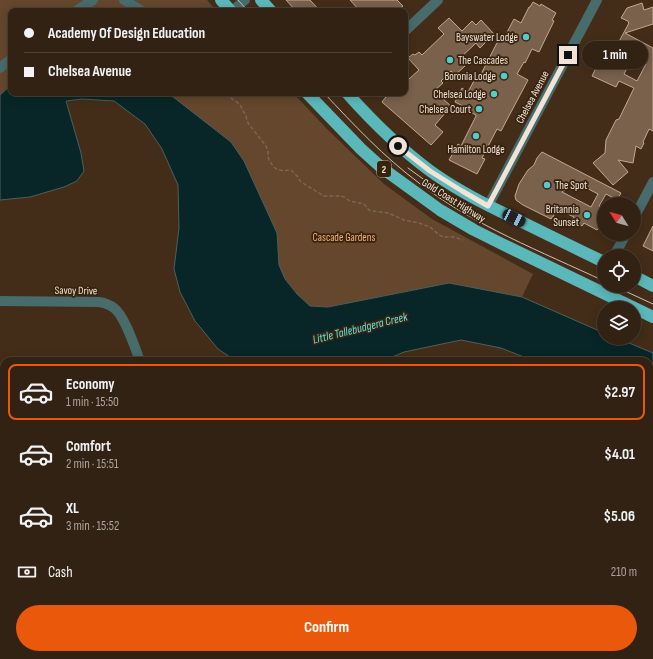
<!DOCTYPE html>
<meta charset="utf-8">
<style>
body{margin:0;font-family:"Sofia Sans Condensed",sans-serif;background:#3d2f21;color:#f1f3f6;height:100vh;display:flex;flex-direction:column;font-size:15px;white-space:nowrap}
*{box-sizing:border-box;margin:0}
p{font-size:13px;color:#a8a4a0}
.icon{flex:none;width:22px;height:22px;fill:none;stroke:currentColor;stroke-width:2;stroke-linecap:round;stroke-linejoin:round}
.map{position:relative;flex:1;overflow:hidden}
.panel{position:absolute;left:0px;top:357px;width:653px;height:302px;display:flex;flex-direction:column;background:#322213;border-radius:12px 12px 0 0;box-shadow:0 2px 10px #0003,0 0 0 1px #4d3f33}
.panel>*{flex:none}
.top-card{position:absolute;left:8px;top:8px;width:400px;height:88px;border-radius:8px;box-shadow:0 2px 10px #0003,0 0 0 1px #4d3f33;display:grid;align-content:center;height:88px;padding:0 16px;background:#322213}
.needle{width:26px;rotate:307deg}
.fabs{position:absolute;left:597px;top:197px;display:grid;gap:8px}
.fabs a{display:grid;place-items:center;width:44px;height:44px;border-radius:50%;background:#322213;box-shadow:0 2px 10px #0003,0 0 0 1px #4d3f33;font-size:20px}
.end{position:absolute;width:18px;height:18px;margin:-9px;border:5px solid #f1e3d7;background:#111;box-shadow:0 0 0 2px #111}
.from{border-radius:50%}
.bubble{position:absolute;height:28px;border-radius:14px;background:#322213;box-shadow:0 2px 10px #0003,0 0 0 1px #4d3f33;font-size:13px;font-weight:700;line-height:28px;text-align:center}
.car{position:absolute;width:12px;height:24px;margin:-12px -6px;border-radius:5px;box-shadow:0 0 3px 1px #0007;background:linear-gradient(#222 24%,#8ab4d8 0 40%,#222 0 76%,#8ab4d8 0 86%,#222 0)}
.top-card b{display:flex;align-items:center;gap:14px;height:38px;font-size:15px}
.top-card b+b{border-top:1px solid #4d3f33}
.top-card i{width:10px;height:10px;background:#f1f3f6}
ul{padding:7px 0 0;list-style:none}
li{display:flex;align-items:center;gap:12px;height:56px;margin:0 8px 6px;padding:0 8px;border:2px solid transparent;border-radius:8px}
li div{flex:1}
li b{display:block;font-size:15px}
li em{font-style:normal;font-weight:700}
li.active{border-color:#ea580c}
li>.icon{width:36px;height:36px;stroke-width:1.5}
.pay{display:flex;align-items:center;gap:10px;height:44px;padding:0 16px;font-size:15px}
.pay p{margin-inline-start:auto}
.button{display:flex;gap:8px;margin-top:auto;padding:8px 16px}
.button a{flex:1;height:46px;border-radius:24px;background:#ea580c;color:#fff;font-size:16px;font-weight:700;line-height:46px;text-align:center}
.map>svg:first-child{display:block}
.green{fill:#64472c}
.water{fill:#082627;stroke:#4e5f5c}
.building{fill:#79614c;stroke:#c3a890;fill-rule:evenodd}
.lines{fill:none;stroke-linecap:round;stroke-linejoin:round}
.path{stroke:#796554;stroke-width:1.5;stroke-dasharray:4 2;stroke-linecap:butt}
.minor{stroke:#486b6c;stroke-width:10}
.highway{stroke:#5bb8ba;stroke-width:12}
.tram{stroke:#d0c0b3;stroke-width:1}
.route{stroke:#f1e3d7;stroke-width:5}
.poi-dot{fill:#52cdcf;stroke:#38230f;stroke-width:1.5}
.labels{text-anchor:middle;stroke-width:3.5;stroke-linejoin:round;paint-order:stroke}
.shield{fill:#38230f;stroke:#baa99b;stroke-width:1}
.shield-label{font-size:10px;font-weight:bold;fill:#f1e3d7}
.poi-label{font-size:11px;fill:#f1e3d7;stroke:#38230f;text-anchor:end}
.street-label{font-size:11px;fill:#f1e3d7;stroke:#38230f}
.park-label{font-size:11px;fill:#fab270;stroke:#38230f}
.water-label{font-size:12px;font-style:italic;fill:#5de7e9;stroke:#38230f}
</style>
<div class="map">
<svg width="653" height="659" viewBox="0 0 653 659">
<rect width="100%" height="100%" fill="#432d19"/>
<path class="green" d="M0,0h207l10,11h-206v74l-11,10z
M168,93h125l34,36 57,55 48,35 101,55 -11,23 -73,-14 -121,24 -18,-1 -13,-12 -12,-15 -6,-14 -2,-32z
M653,439v130l-4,2v-128z"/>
<path class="water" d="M11,85v8h157l63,49 13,19 33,72 2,32 6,14 12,15 13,12 18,1 121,-24 73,14 82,36v5h13l36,15v55l-4,-1v-46h-115l-33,-13 -40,-8 -57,12 -21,9h-147l-18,-12 -23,-28 -15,-29 -6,-23 5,-41 -1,-43 -16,-36 -17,-25 -31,-23 -32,-2 -16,2 15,52 3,18 -7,10 -13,6 -34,10 -30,3v-105z
M653,569v90h-127l5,-4h118v-84z"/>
<path class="building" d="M286,0h24l10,11h-24z
M350,0h47l6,6 -6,5h-37z
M533,2l7,4 1,-2 15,9 -4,7 2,1 -15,31 -7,-3 -7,14 -1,-1 -7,12 11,6 -27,51 -4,-2 -15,29 3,1 -8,15 -28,-14 9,-16 3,2 15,-30v-1l-10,-5 1,-2 -12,-6 7,-14 6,4 8,-15 3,1 20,-39 3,3 12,-23 7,4 8,-16h1z
M642,3l2,7 9,-3v17l-28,9 28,15v83l-4,-2 -6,13 1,1 -3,6 -5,-3 -3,17 -15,-3 10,12 -15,13 -20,-22 12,-10 1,-13 10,-20 3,-1 15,-31 -15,-7 -3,6 -24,-11 6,-12 2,2 11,-21 5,2 13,-24 -1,-1v-1l-7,-3 6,-10zM633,57l13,7 -9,17 -13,-7z
M449,18l13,13 10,-10 4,4 5,-5 13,14 -14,14 -4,-5 -17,16 6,7 -10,9 -4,-4 -10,10 2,2 -9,8 17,15 -16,19 8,7 -12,13 -49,-43 7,-9h16v-18l4,4 10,-9 -11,-12 5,-4 2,1 4,-3 3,3 22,-21 -6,-6z
M542,152l79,41 -4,7 -11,-6 -7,12 5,2v22l-5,-2 -2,2 -13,-7 -2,3 -10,-6 2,-3 -17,-8 -4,8h-1l-1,2 -28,-14 -7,-5 -1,-4 4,-12 9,-14 6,-5 3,-7zM575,182l23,12 -7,13 -29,-15z
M653,226v25l-10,-5z"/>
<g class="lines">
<path class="path" d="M227,93l5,6 5,3 3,3 6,11 2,7 18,23 2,5v6l1,3 4,6 3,3 8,2 5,-1 3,1 5,5 4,6 23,14h17l3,1 6,4 14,3 5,6 3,1 16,2 5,2 11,5 15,3 11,4 8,7 5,3h11l9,3"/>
<path class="minor" d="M124,0l18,11
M76,11l17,-11
M232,11l13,-11
M405,31l33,-31
M0,68l11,-9
M488,206l109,-206
M634,218l19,-36
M614,256l12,-22
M0,301l99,1c6,1 10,2 15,6 11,8 21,40 26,53
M0,408h4
M0,517l4,-3
M0,651l4,-4
M357,655l3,4
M113,659l1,-4
M229,659v-4
M395,659l5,-4"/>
<path class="highway" d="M221,0l10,11
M261,0l10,11
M307,93l54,56 21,19 58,42 34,20 28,14 151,73
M347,93c25,28 51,54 82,77 27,20 57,35 87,49 30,15 59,29 88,43
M634,276l19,10"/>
<path class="tram" d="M238,0l10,11
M324,93c30,32 60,64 95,90 54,42 123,69 185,98
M408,168l29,21
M614,286l39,18"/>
</g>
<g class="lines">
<path class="route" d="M398,146l32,25 32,20 26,15 80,-151"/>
</g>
<g class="poi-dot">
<circle cx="526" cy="37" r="4"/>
<circle cx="450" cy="60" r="4"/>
<circle cx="504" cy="76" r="4"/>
<circle cx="494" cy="94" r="4"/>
<circle cx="479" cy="109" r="4"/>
<circle cx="476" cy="136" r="4"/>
<circle cx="547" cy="185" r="4"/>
<circle cx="587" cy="215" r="4"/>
</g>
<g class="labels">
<rect class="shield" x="377" y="161" width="14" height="16" rx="3"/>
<g class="shield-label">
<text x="384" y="173">2</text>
</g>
<g class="poi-label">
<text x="518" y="41">Bayswater Lodge</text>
<text x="458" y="64" text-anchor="start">The Cascades</text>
<text x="496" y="80">Boronia Lodge</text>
<text x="486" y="98">Chelsea Lodge</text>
<text x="471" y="113">Chelsea Court</text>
<text x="476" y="153" text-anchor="middle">Hamilton Lodge</text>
<text x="555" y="189" text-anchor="start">The Spot</text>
<text x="579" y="213">Britannia<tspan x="579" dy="13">Sunset</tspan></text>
</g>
<g class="street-label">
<text transform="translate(532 97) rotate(-62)" y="4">Chelsea Avenue</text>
<text transform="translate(454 200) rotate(32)" y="4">Gold Coast Highway</text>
<text transform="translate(76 290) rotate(1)" y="4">Savoy Drive</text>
</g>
<g class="park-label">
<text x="344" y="241">Cascade Gardens</text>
</g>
<g class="water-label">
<text transform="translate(360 328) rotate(-14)" y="4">Little Tallebudgera Creek</text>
</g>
</g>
</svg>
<div class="fabs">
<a><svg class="needle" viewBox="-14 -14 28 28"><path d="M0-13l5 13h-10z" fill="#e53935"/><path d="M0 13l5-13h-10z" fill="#a8a4a0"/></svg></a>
<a><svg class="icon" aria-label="locate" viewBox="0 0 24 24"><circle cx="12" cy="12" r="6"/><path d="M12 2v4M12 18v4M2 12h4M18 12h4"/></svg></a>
<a><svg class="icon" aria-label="layers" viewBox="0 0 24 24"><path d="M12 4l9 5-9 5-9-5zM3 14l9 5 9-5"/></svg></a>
</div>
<i class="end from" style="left:398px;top:146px"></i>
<i class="end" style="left:568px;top:55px"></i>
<div class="bubble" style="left:582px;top:41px;width:66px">1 min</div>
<i class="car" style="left:514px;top:218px;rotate:116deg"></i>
<div class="top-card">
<b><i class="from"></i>Academy Of Design Education</b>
<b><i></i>Chelsea Avenue</b>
</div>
<section class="panel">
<ul>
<li class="active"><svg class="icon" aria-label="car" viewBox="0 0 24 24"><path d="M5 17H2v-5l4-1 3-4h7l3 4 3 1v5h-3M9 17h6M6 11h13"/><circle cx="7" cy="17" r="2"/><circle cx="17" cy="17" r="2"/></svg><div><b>Economy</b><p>1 min · 15:50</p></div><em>$2.97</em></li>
<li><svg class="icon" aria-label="car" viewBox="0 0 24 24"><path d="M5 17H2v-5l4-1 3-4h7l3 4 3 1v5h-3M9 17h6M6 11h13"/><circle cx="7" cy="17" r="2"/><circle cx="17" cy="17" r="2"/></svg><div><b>Comfort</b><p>2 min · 15:51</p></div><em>$4.01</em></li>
<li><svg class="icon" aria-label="car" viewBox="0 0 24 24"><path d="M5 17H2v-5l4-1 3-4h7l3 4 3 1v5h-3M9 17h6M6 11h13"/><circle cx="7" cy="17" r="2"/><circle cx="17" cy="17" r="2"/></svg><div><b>XL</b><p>3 min · 15:52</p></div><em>$5.06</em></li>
</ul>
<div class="pay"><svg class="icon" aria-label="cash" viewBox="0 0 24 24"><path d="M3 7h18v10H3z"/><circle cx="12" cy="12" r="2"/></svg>Cash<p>210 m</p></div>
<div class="button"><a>Confirm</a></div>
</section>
</div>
